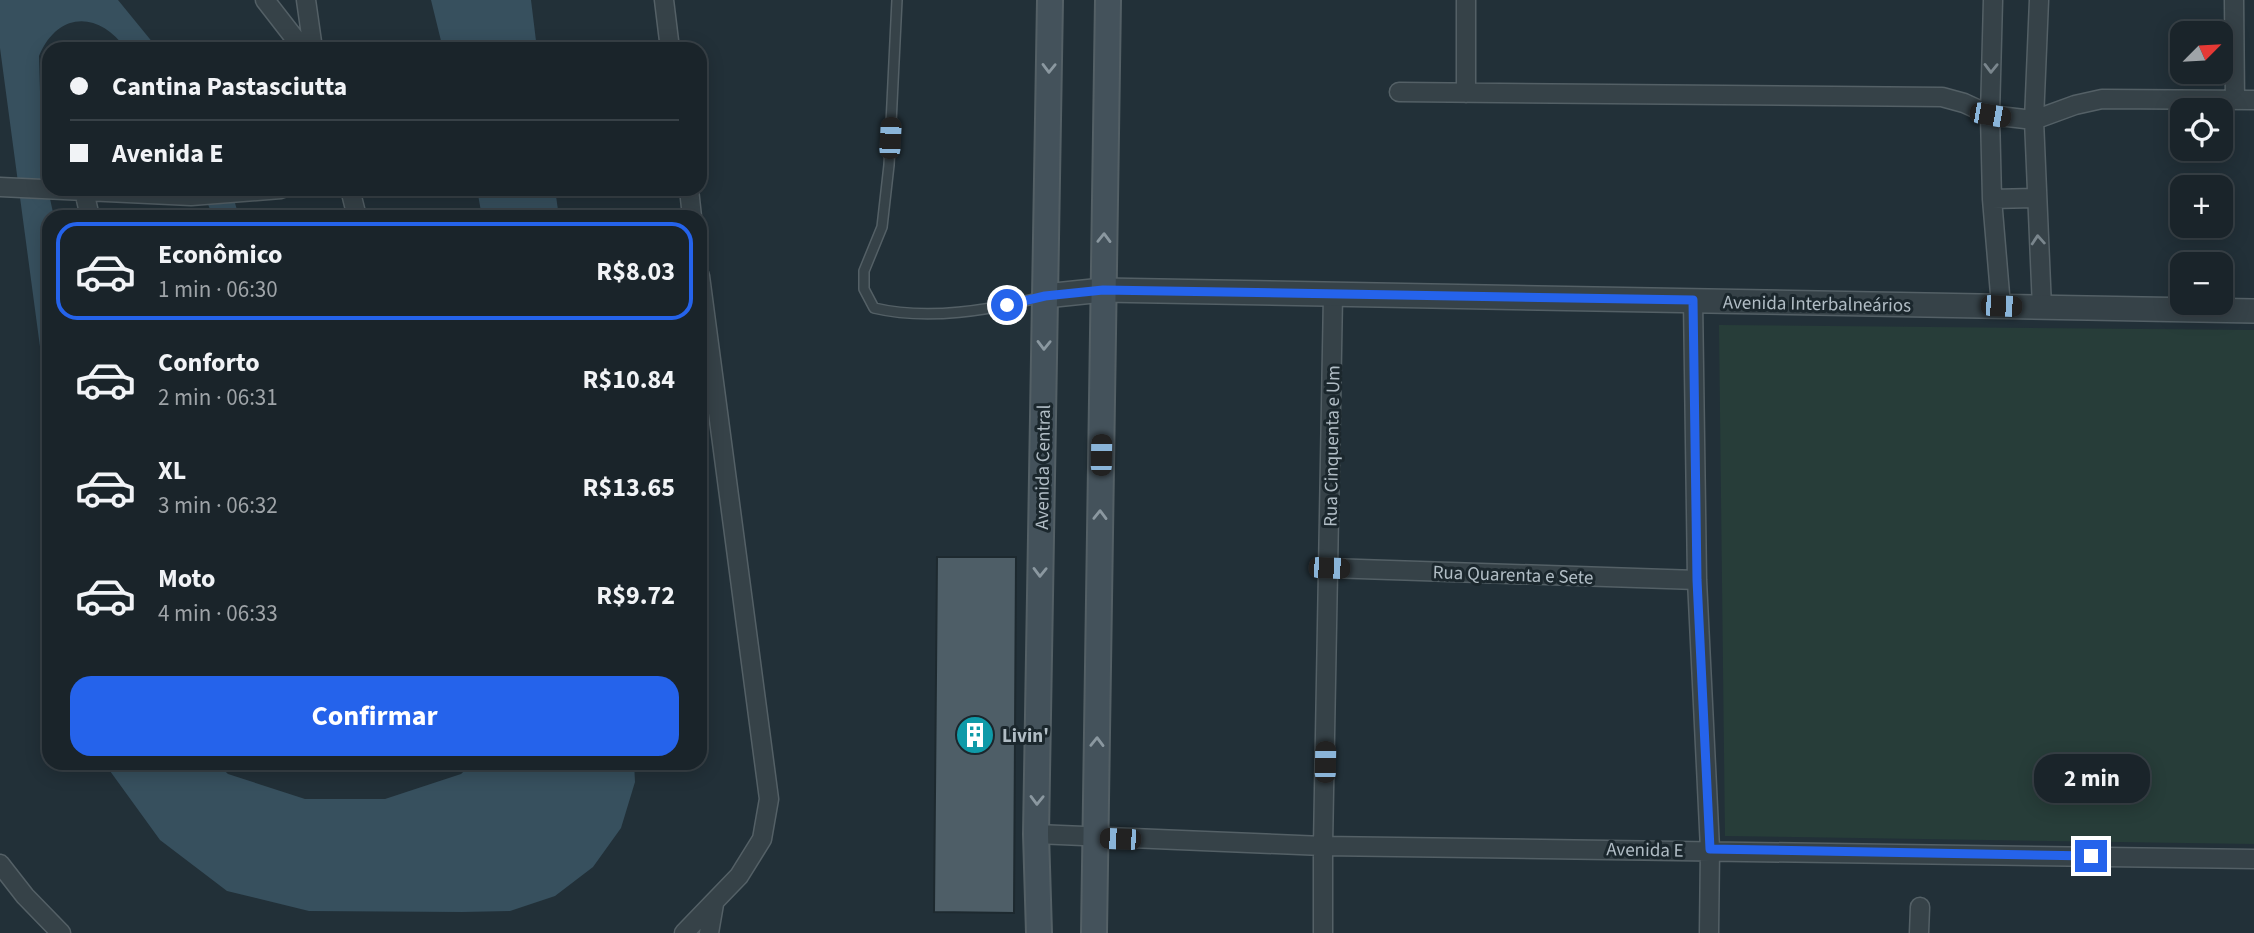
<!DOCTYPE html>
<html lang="pt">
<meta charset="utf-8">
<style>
body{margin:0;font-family:"Source Sans 3",sans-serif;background:#273036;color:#f1f3f6;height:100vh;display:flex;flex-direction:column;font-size:26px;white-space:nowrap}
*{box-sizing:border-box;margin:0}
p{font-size:23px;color:#9fa4a8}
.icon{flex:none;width:38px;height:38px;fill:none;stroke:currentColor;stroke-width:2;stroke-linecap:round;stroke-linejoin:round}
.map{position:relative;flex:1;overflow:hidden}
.sheet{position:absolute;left:42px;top:210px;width:665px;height:560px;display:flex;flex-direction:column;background:#1a242a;border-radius:21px;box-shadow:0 4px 18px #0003,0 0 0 2px #384147}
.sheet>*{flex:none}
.guide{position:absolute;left:42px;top:42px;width:665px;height:154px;border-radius:21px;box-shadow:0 4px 18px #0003,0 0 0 2px #384147;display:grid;align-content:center;height:154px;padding:0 28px;background:#1a242a}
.needle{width:46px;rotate:66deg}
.tools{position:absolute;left:2170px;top:21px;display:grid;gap:14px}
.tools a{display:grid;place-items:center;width:63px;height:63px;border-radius:14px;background:#1a242a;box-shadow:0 4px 18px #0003,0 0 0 2px #384147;font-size:35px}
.end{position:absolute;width:32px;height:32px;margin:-16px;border:9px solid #2563eb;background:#fff;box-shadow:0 0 0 4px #fff}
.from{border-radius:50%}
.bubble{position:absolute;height:49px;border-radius:21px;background:#1a242a;box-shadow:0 4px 18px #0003,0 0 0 2px #384147;font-size:23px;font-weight:700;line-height:49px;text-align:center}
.car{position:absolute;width:21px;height:42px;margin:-21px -10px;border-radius:9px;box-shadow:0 0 5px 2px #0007;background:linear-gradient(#222 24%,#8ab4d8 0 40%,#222 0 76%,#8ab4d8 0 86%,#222 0)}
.guide b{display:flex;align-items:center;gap:24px;height:66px;font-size:26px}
.guide b+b{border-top:2px solid #384147}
.guide i{width:18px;height:18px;background:#f1f3f6}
ul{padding:12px 0 0;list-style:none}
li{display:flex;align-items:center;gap:21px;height:98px;margin:0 14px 10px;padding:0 14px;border:4px solid transparent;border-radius:21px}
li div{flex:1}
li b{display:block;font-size:26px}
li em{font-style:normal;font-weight:700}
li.active{border-color:#2563eb}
li>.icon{width:63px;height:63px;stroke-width:1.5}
.action{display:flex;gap:14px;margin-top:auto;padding:14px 28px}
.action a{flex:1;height:80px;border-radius:21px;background:#2563eb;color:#fff;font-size:28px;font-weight:700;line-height:80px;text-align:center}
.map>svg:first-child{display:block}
.green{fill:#273d39}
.water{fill:#37505e}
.building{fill:#4e5e67;stroke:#1d292f;stroke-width:2}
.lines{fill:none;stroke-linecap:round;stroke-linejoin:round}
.service-casing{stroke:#546066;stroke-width:12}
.minor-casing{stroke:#546066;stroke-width:21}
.tertiary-casing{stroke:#546066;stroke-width:26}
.secondary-casing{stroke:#546066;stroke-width:28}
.service{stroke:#364248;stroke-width:9}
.minor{stroke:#364248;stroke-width:18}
.tertiary{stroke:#364248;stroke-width:23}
.secondary{stroke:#44525b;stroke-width:24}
.oneway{stroke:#8b98a0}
.oneway2{stroke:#7a868d}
.route{stroke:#2563eb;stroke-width:9}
.labels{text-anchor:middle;stroke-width:6;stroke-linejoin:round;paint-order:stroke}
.street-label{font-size:19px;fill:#b1bdc5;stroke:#1b272d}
.poi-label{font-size:19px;font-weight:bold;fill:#b1bdc5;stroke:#1b272d;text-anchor:start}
</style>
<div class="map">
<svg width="2254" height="933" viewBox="0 0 2254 933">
<rect width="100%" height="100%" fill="#223038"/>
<path class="green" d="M1719,325l535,5v514l-529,-8z"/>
<path class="water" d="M0,0h118l40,49h-32c-27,-38 -68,-38 -87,7l3,106 12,55h-5v197l-49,-366z
M431,0h100l6,49h-94z
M202,189h29l8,28h-26z
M477,189h78l4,28h-77z
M108,763h108l12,11 77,25h80l76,-25 12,-11h161l1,19 -14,46 -28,39 -38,29 -45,15 -48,1 -153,-1 -82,-20 -67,-51 -50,-69z"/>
<path class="building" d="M937,557h79l-2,356 -80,-1z"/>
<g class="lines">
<defs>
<path id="service" d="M897,0l-8,165 -7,62 -18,44v18l10,19c55,13 115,2 168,-11"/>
<path id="minor" d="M265,0l38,49
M306,0l7,49
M664,0l6,49
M1993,0l-3,115 2,84 9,107
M2039,0l-5,120 8,188
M2234,0l1,100
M1399,92l543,5 22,6 26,12 44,5 41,-15 27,-6 152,1
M1466,93v-93
M0,187l191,9 90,-7
M350,189l7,28
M689,189l3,28
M84,191l6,26
M1992,199l43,-1
M1693,300l4,280 13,269 -1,84
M1329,568l368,12
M1036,834l287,12 931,13
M0,864l25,32 36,37
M684,933l55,-57 23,-37 7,-40 -69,-523
M709,933l5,-29
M1323,933v-87l10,-551
M1919,933l1,-26"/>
<path id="tertiary" d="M1045,296l58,-6 1151,21"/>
<path id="secondary" d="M1039,933l-3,-99 14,-834
M1094,933l14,-933"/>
</defs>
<use href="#service" class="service-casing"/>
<use href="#minor" class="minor-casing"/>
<use href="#tertiary" class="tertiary-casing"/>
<use href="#secondary" class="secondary-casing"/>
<use href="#service" class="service"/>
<use href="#minor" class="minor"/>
<use href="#tertiary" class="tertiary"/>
<use href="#secondary" class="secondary"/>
</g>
<defs><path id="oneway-chevron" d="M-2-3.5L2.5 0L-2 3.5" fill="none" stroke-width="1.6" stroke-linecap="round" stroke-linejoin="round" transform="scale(1.75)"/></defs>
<g class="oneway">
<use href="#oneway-chevron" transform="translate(1049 68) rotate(91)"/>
<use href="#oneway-chevron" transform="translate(1104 238) rotate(-89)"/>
<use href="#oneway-chevron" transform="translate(1044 345) rotate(91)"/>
<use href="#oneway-chevron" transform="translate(1100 515) rotate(-89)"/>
<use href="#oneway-chevron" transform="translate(1040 572) rotate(91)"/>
<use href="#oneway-chevron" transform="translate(1097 742) rotate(-89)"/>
<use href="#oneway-chevron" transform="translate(1037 800) rotate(91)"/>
</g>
<g class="oneway2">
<use href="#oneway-chevron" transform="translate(1991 68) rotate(91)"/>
<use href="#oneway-chevron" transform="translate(2038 240) rotate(-94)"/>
</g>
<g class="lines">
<path class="route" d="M1007,305l38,-9 58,-6 590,10 4,280 13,269 381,7"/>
</g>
<defs>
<symbol id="building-disc" viewBox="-11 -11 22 22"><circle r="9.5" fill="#0f9aa8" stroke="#1b272d"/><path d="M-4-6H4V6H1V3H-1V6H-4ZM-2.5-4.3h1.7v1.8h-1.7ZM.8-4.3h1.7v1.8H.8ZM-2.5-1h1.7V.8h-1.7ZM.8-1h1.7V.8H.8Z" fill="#fff"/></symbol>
</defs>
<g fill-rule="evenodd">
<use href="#building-disc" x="953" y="713" width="44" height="44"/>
</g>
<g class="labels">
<g class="street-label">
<text transform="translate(1817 303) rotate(1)" y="7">Avenida Interbalneários</text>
<text transform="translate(1331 446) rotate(-89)" y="7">Rua Cinquenta e Um</text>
<text transform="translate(1042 467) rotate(-89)" y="7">Avenida Central</text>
<text transform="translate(1513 574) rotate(2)" y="7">Rua Quarenta e Sete</text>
<text transform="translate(1645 849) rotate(1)" y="7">Avenida E</text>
</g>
<g class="poi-label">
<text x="1002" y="742">Livin'</text>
</g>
</g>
</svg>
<div class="tools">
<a><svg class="needle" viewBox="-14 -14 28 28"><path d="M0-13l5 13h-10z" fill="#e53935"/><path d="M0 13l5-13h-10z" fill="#9fa4a8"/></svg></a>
<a><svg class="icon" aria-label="locate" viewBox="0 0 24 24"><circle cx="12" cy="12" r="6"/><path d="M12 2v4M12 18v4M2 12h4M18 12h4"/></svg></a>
<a>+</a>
<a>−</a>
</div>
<i class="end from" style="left:1007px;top:305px"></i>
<i class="end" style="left:2091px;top:856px"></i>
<div class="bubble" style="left:2034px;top:754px;width:116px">2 min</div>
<i class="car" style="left:1990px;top:115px;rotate:100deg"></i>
<i class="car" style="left:890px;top:138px;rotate:3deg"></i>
<i class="car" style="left:2001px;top:306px;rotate:92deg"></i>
<i class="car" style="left:1101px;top:455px;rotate:1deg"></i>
<i class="car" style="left:1329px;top:568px;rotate:92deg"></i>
<i class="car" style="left:1325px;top:762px;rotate:1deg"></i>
<i class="car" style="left:1120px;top:839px;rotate:272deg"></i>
<div class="guide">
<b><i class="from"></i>Cantina Pastasciutta</b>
<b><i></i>Avenida E</b>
</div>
<section class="sheet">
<ul>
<li class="active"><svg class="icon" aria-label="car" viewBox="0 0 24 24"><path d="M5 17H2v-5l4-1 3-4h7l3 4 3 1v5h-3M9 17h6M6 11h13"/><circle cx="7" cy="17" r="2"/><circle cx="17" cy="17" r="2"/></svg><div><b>Econômico</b><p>1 min · 06:30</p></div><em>R$8.03</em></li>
<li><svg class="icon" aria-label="car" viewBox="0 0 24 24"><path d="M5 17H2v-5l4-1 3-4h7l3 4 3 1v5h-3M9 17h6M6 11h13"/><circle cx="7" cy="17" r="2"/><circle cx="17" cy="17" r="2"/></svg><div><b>Conforto</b><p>2 min · 06:31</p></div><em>R$10.84</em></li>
<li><svg class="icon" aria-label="car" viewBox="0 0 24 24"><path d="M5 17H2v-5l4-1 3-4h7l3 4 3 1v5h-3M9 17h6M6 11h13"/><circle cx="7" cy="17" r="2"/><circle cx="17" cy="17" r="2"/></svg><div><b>XL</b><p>3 min · 06:32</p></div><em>R$13.65</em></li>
<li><svg class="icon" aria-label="car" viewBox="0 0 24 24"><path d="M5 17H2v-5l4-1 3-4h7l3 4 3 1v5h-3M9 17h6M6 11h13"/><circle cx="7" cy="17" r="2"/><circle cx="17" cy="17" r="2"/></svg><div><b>Moto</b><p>4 min · 06:33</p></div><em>R$9.72</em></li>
</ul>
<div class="action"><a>Confirmar</a></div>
</section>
</div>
